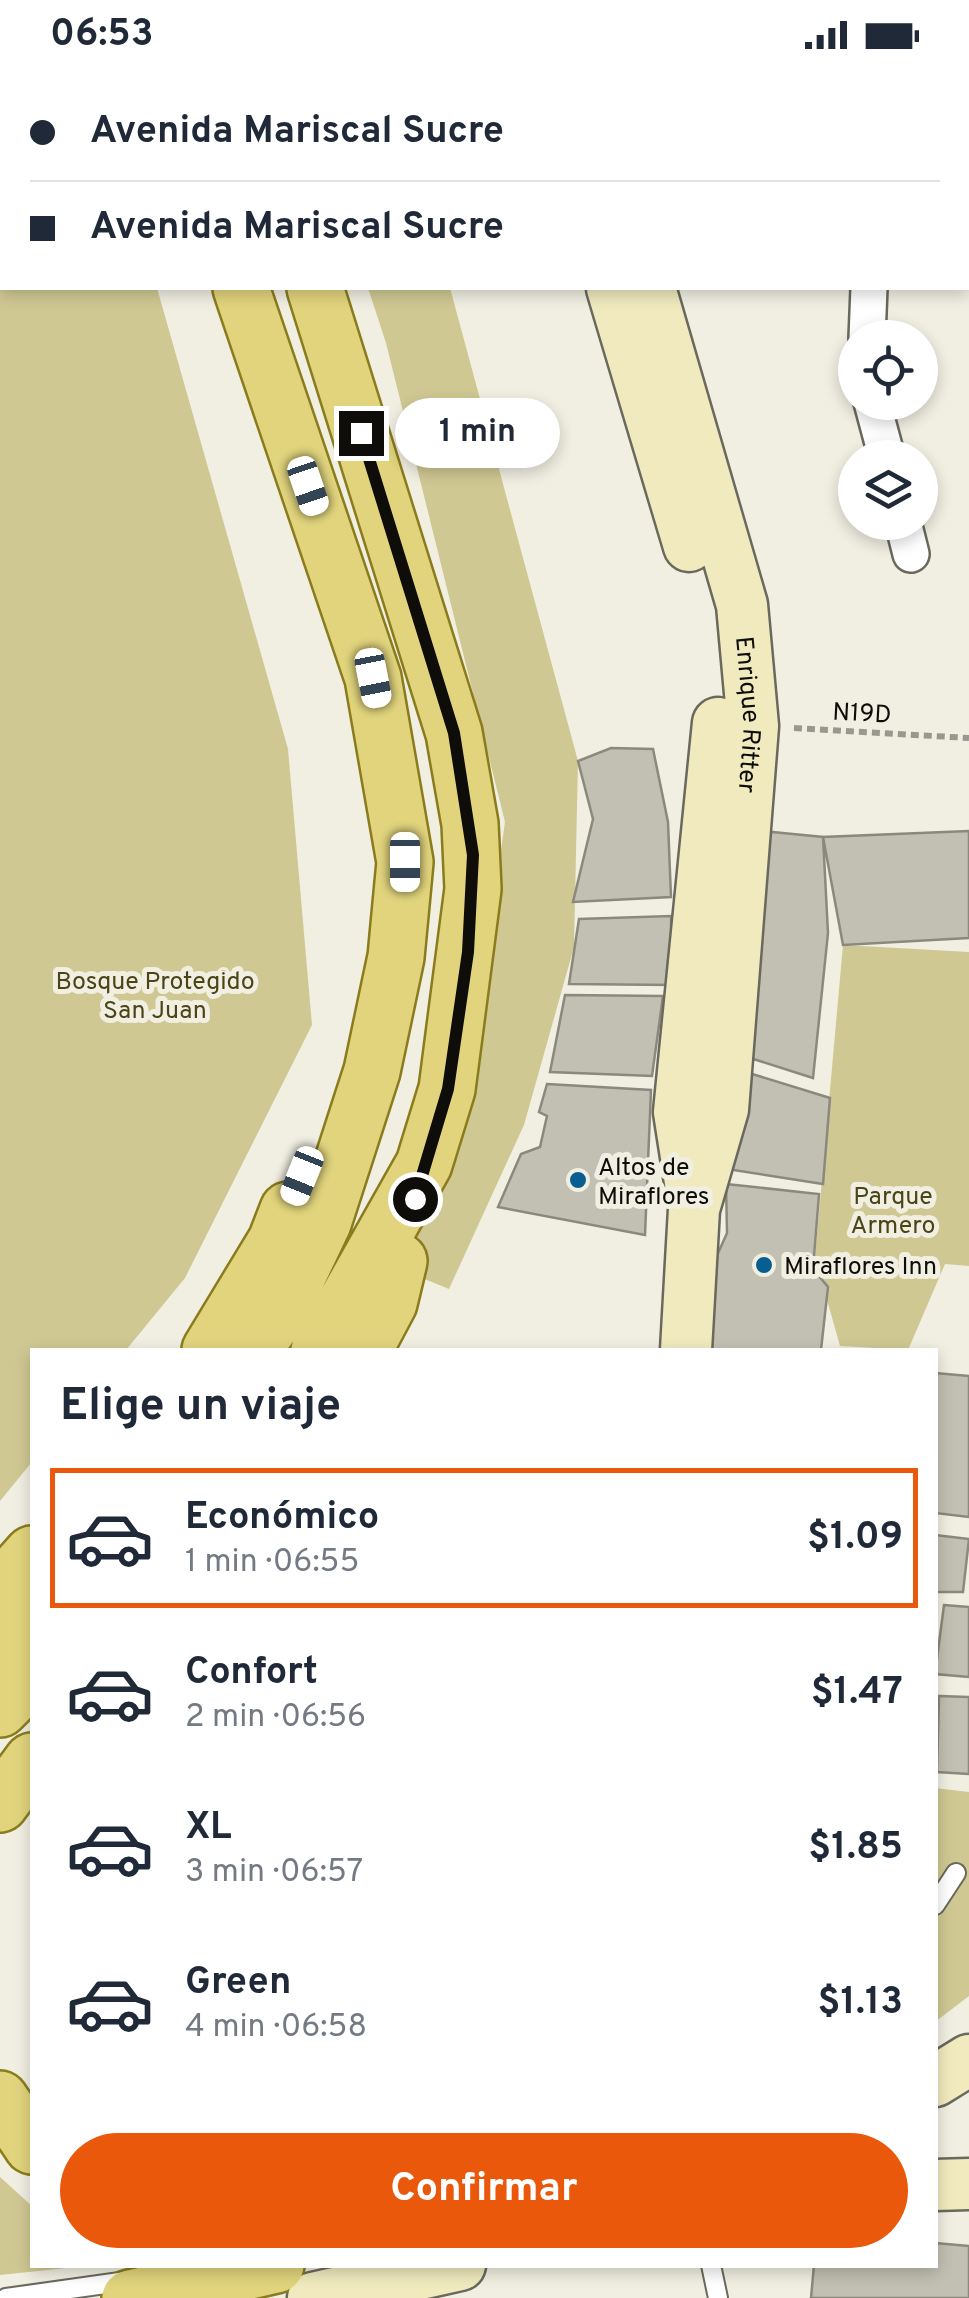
<!DOCTYPE html>
<html lang="es">
<meta charset="utf-8">
<style>
body{margin:0;font-family:Overpass,sans-serif;background:#f6f6f7;color:#1f2937;height:100vh;display:flex;flex-direction:column;font-size:38px;white-space:nowrap}
*{box-sizing:border-box;margin:0}
p{font-size:32px;color:#747a83}
.icon{flex:none;width:55px;height:55px;fill:none;stroke:currentColor;stroke-width:2;stroke-linecap:round;stroke-linejoin:round}
.map{position:relative;flex:1;overflow:hidden}
.sheet{position:absolute;left:30px;top:1278px;width:908px;height:920px;display:flex;flex-direction:column;background:#fff;border-radius:0px;box-shadow:0 5px 15px #0003}
.sheet>*{flex:none}
.banner{position:absolute;left:0px;top:0px;width:970px;height:220px;box-shadow:0 5px 15px #0003;display:grid;align-content:center;height:220px;padding:0 30px;background:#fff}
.tools{position:absolute;left:838px;top:250px;display:grid;gap:20px}
.tools a{display:grid;place-items:center;width:100px;height:100px;border-radius:50%;background:#fff;box-shadow:0 5px 15px #0003;font-size:50px}
.end{position:absolute;width:45px;height:45px;margin:-22px;border:12px solid #0e0d09;background:#fff;box-shadow:0 0 0 5px #fff}
.from{border-radius:50%}
.bubble{position:absolute;height:70px;border-radius:35px;background:#fff;box-shadow:0 5px 15px #0003;font-size:32px;font-weight:700;line-height:70px;text-align:center}
.car{position:absolute;width:30px;height:60px;margin:-30px -15px;border-radius:12px;box-shadow:0 0 8px 2px #0007;background:linear-gradient(#fff 24%,#345 0 40%,#fff 0 76%,#345 0 86%,#fff 0)}
.banner b{display:flex;align-items:center;gap:35px;height:95px;font-size:38px}
.banner b+b{border-top:2px solid #e0e1e3}
.banner i{width:25px;height:25px;background:#1f2937}
ul{padding:0;list-style:none}
li{display:flex;align-items:center;gap:30px;height:140px;margin:0 20px 15px;padding:0 10px;border:5px solid transparent;border-radius:0px}
li div{flex:1}
li b{display:block;font-size:38px}
li em{font-style:normal;font-weight:700}
li.selected{border-color:#ea580c}
li>.icon{width:90px;height:90px;stroke-width:1.5}
h2{padding:0 30px;font-size:45px;line-height:120px}
.button{display:flex;gap:20px;margin-top:auto;padding:20px 30px}
.button a{flex:1;height:115px;border-radius:60px;background:#ea580c;color:#fff;font-size:40px;font-weight:700;line-height:115px;text-align:center}
.status{display:flex;justify-content:space-between;align-items:center;height:70px;padding:0 50px;background:#fff;direction:ltr}
.status svg{height:28px;fill:currentColor}
.map>svg:first-child{display:block}
.green{fill:#d0c893}
.building{fill:#c2c0b3;stroke:#8b897d;stroke-width:2.5}
.lines{fill:none;stroke-linecap:round;stroke-linejoin:round}
.lane-casing{stroke:#6a695d;stroke-width:22}
.street-casing{stroke:#6a695d;stroke-width:40}
.secondary-casing{stroke:#6a695d;stroke-width:55}
.primary-casing{stroke:#8a7c1c;stroke-width:60}
.path{stroke:#99988e;stroke-width:6;stroke-dasharray:8 5;stroke-linecap:butt}
.lane{stroke:#fff;stroke-width:18}
.street{stroke:#fff;stroke-width:35}
.secondary{stroke:#f0eabe;stroke-width:50}
.primary{stroke:#e1d47d;stroke-width:55}
.route{stroke:#0e0d09;stroke-width:12}
.poi-dot{fill:#085e90;stroke:#f1efe2;stroke-width:4}
.labels{text-anchor:middle;stroke-width:10;stroke-linejoin:round;paint-order:stroke}
.street-label{font-size:25px;fill:#0e0d09;stroke:#f1efe2}
.park-label{font-size:25px;fill:#4b4417;stroke:#f1efe2}
.poi-label{font-size:25px;fill:#0e0d09;stroke:#f1efe2;text-anchor:start}
</style>
<div class="status"><b>06:53</b><svg viewBox="0 0 49 12"><path d="M0 12V9h3v3zM5 12V6h3v6zM10 12V3h3v9zM15 12V0h3v12zM26 1h20v11H26zM47 4h2v5h-2z"/></svg></div>
<div class="map">
<svg width="969" height="2228" viewBox="0 0 969 2228">
<rect width="100%" height="100%" fill="#f1efe2"/>
<path class="green" d="M0,0h93l-91,2v216h155l131,461 24,276 -127,253 -59,72h-94v112l-32,39z
M368,218h82l128,473 -4,186 -50,178 -75,164 -49,-20 81,-278 24,-169 -119,-479z
M843,875l126,7v314l-24,-2 -37,86 -68,-4 -25,-89z
M935,1718l34,4v204l-34,26z
M0,2107l32,29v59h63l-95,10z"/>
<path class="building" d="M611,678l42,1 15,73 3,75 -98,5 20,-83 -15,-58z
M762,761l61,6 5,96 -15,145 -66,-21z
M969,761v107l-126,7 -20,-108z
M671,846l1,69 -103,-1 10,-65z
M565,925l98,1 -11,80 -102,-4z
M749,1003l81,25 -7,86 -96,-15z
M547,1014l104,6 -6,145 -147,-28 23,-53 19,-7 7,-31 -8,-4z
M726,1114l93,10 -6,75 15,18 -7,63h-117l11,-90 12,-27z
M935,1303l34,3v141l-34,-4z
M935,1465l34,4 -6,53h-28z
M944,1535l25,2v70l-34,-3z
M939,1626l30,1v77l-32,-2z
M935,2173l34,3v52h-158l3,-33h121z"/>
<g class="lines">
<defs>
<path id="lane" d="M935,1835l21,-32
M711,2195l7,33
M6,2228l121,-17"/>
<path id="street" d="M877,2v-2
M867,268l2,-50
M872,332l15,56
M903,452l8,32"/>
<g id="secondary">
<path d="M547,0v2"/>
<path d="M587,0v2"/>
<path d="M612,218l77,258"/>
<path id="s1" d="M650,218l92,317 11,121 -30,383 -29,100 -8,141"/>
<path d="M692,1125l-13,-83 39,-389"/>
<path d="M935,2011l34,-21"/>
<path d="M935,2115l34,-1"/>
<path d="M313,2228l147,-33"/>
</g>
<path id="primary" d="M169,0l1,2
M245,0l1,2
M241,218l132,390 32,184 -9,95 -24,114 -49,152 -42,88 -28,39
M315,218l139,445 16,91 3,65 -26,200 -23,75 -105,186
M210,1280l66,-109 12,-31
M364,1280l25,-47 10,-42
M0,1520l32,-36
M0,1572l32,-36
M0,1639l32,-32
M0,1734l32,-43
M0,2029l32,47
M130,2228l146,-33"/>
</defs>
<use href="#lane" class="lane-casing"/>
<use href="#street" class="street-casing"/>
<use href="#secondary" class="secondary-casing"/>
<use href="#primary" class="primary-casing"/>
<path class="path" d="M794,658l175,10"/>
<use href="#lane" class="lane"/>
<use href="#street" class="street"/>
<use href="#secondary" class="secondary"/>
<use href="#primary" class="primary"/>
</g>
<g class="lines">
<path class="route" d="M361,363l93,300 19,122 -5,97 -20,137 -33,110"/>
</g>
<g class="poi-dot">
<circle cx="578" cy="1110" r="10"/>
<circle cx="764" cy="1195" r="10"/>
</g>
<g class="labels">
<g class="street-label">
<text transform="translate(862 642) rotate(3)" y="9">N19D</text>
<text dy="9" stroke="none"><textPath href="#s1" startOffset="440">Enrique Ritter</textPath></text>
</g>
<g class="park-label">
<text x="155" y="919">Bosque Protegido<tspan x="155" dy="29">San Juan</tspan></text>
<text x="893" y="1134">Parque<tspan x="893" dy="29">Armero</tspan></text>
</g>
<g class="poi-label">
<text x="598" y="1105">Altos de<tspan x="598" dy="29">Miraflores</tspan></text>
<text x="784" y="1204">Miraflores Inn</text>
</g>
</g>
</svg>
<div class="tools">
<a><svg class="icon" aria-label="locate" viewBox="0 0 24 24"><circle cx="12" cy="12" r="6"/><path d="M12 2v4M12 18v4M2 12h4M18 12h4"/></svg></a>
<a><svg class="icon" aria-label="layers" viewBox="0 0 24 24"><path d="M12 4l9 5-9 5-9-5zM3 14l9 5 9-5"/></svg></a>
</div>
<i class="end from" style="left:415px;top:1129px"></i>
<i class="end" style="left:361px;top:363px"></i>
<div class="bubble" style="left:395px;top:328px;width:165px">1 min</div>
<i class="car" style="left:308px;top:416px;rotate:161deg"></i>
<i class="car" style="left:373px;top:608px;rotate:169deg"></i>
<i class="car" style="left:405px;top:792px;rotate:180deg"></i>
<i class="car" style="left:302px;top:1106px;rotate:202deg"></i>
<div class="banner">
<b><i class="from"></i>Avenida Mariscal Sucre</b>
<b><i></i>Avenida Mariscal Sucre</b>
</div>
<section class="sheet">
<h2>Elige un viaje</h2>
<ul>
<li class="selected"><svg class="icon" aria-label="car" viewBox="0 0 24 24"><path d="M5 17H2v-5l4-1 3-4h7l3 4 3 1v5h-3M9 17h6M6 11h13"/><circle cx="7" cy="17" r="2"/><circle cx="17" cy="17" r="2"/></svg><div><b>Económico</b><p>1 min · 06:55</p></div><em>$1.09</em></li>
<li><svg class="icon" aria-label="car" viewBox="0 0 24 24"><path d="M5 17H2v-5l4-1 3-4h7l3 4 3 1v5h-3M9 17h6M6 11h13"/><circle cx="7" cy="17" r="2"/><circle cx="17" cy="17" r="2"/></svg><div><b>Confort</b><p>2 min · 06:56</p></div><em>$1.47</em></li>
<li><svg class="icon" aria-label="car" viewBox="0 0 24 24"><path d="M5 17H2v-5l4-1 3-4h7l3 4 3 1v5h-3M9 17h6M6 11h13"/><circle cx="7" cy="17" r="2"/><circle cx="17" cy="17" r="2"/></svg><div><b>XL</b><p>3 min · 06:57</p></div><em>$1.85</em></li>
<li><svg class="icon" aria-label="car" viewBox="0 0 24 24"><path d="M5 17H2v-5l4-1 3-4h7l3 4 3 1v5h-3M9 17h6M6 11h13"/><circle cx="7" cy="17" r="2"/><circle cx="17" cy="17" r="2"/></svg><div><b>Green</b><p>4 min · 06:58</p></div><em>$1.13</em></li>
</ul>
<div class="button"><a>Confirmar</a></div>
</section>
</div>
